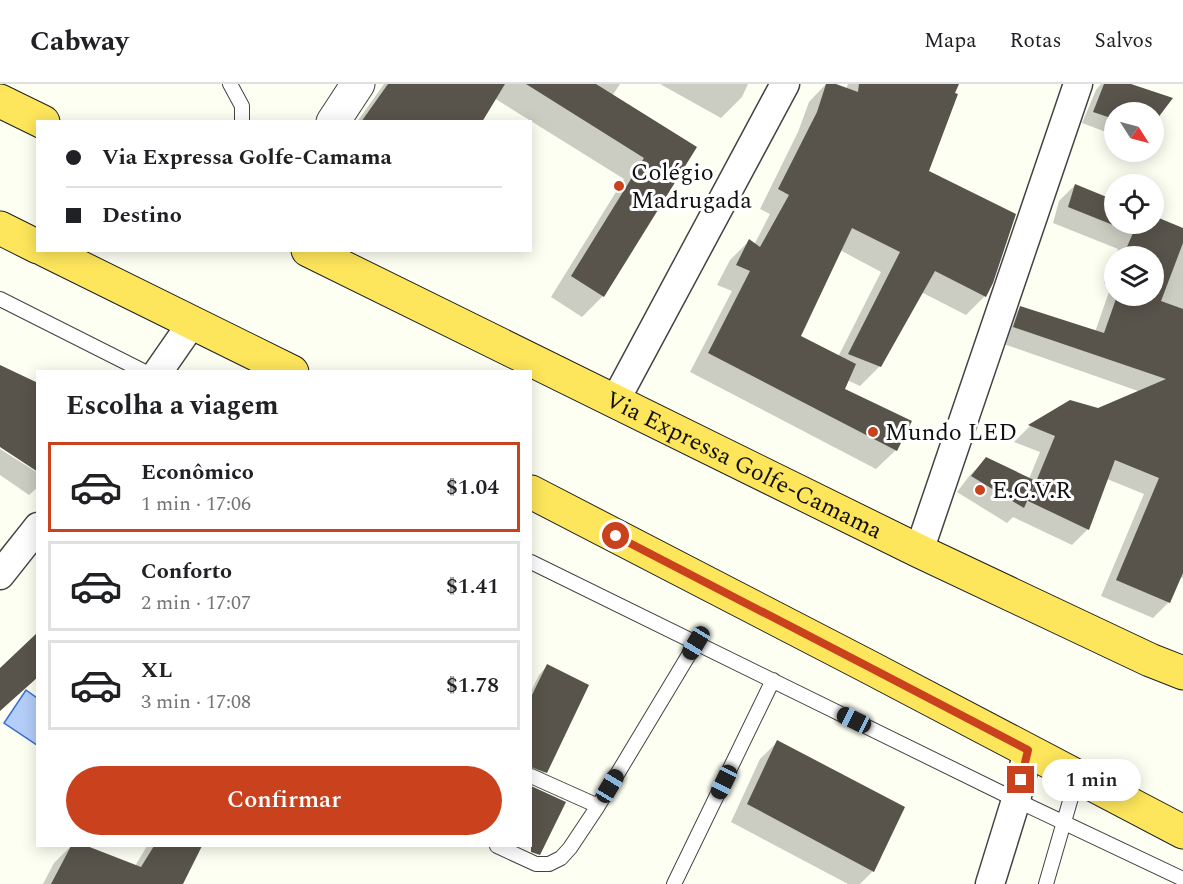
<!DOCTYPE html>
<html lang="pt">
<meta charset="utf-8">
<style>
body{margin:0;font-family:Spectral,serif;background:#f6f6f6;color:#202124;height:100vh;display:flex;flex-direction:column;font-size:22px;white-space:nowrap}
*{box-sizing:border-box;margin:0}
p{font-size:20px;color:#757577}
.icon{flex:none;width:33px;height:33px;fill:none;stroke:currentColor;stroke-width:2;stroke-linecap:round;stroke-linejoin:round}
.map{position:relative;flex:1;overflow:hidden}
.sheet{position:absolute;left:36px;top:286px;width:496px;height:477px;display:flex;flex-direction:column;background:#fff;border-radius:0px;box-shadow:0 3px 15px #0003}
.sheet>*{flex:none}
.hud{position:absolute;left:36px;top:36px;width:496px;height:132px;border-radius:0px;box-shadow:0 3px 15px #0003;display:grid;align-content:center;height:132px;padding:0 30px;background:#fff}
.needle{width:39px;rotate:126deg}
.buttons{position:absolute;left:1104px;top:18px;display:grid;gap:12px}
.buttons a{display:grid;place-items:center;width:60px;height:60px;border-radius:50%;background:#fff;box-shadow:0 3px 15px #0003;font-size:30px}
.end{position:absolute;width:27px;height:27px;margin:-14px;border:8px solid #ca411d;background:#fff;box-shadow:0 0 0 3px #fff}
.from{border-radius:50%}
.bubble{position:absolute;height:42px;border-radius:21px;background:#fff;box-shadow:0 3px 15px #0003;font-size:20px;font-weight:600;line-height:42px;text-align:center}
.car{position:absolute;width:18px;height:36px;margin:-18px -9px;border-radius:8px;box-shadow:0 0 4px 2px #0007;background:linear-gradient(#222 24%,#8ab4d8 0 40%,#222 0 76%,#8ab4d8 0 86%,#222 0)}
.hud b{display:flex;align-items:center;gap:21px;height:57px;font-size:22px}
.hud b+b{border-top:2px solid #e0e0e0}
.hud i{width:15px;height:15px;background:#202124}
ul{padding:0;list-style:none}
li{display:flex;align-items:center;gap:18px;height:90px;margin:0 12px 9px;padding:0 18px;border:3px solid #e0e0e0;border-radius:0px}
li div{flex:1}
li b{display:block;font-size:22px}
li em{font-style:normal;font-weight:600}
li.on{border-color:#ca411d}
li>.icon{width:54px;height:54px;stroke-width:1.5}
h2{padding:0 30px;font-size:27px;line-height:72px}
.primary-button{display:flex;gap:12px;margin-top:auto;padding:12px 30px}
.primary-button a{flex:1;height:69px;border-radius:36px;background:#ca411d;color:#fff;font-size:24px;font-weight:600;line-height:69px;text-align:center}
header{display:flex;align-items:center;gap:36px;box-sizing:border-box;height:84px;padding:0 30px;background:#fff;border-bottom:2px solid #e0e0e0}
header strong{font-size:28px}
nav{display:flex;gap:33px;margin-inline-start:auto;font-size:21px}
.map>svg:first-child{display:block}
.water{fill:#b4cefa;stroke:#356dd6;stroke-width:1.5}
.shadow{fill:#0003;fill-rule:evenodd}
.building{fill:#59544b}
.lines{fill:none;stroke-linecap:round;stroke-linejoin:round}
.service-casing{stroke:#434343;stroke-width:16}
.minor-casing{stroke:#434343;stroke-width:31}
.tertiary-casing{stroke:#434343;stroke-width:35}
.trunk-casing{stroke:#212121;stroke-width:35}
.service{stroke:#fff;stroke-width:14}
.minor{stroke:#fff;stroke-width:28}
.tertiary{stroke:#fff;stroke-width:33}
.trunk{stroke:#fde65b;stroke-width:33}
.route{stroke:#ca411d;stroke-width:8}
.poi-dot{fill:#ca411d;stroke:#fff;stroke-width:2}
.labels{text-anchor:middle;stroke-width:6;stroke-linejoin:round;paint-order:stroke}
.poi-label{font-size:24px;fill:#101010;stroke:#fff;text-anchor:start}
.street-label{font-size:24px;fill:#101010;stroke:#fff}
</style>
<header>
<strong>Cabway</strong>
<nav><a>Mapa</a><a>Rotas</a><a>Salvos</a></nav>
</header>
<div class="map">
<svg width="1183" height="800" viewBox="0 0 1183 800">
<rect width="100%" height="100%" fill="#fefff3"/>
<path class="water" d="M26,606l11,8v47l-33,-22z"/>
<path class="shadow" d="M384,0h236l-8,12 83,51 -92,149 -21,21 -31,-20 73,-118 -130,-81 -14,24h-123z
M660,0h88l-6,13 -21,21z
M826,0h6l14,5 2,-5h109l-30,88 58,124 -19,19 -45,-23 -41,74 -20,20 -13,-6 -4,10 53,60 -20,19 -186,-97 42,-81 -15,-6 13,-25 19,-19 5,4 16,-31 -10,-5 38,-77 11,-30zM840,166l41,22 -43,85 -39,-21z
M1101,0h25l44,14 -16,22v-8h-40v23l-32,-12 14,-33z
M1075,101l39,16v23h40v-7l29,12v349l-3,-1 -11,25 -16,16 -52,-22 43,-102 -37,-15 -19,50 -16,16 -59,-28 -6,6 -50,-31 13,-17 16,-16 43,20 11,-27 -26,-10 15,-15 41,-25 28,8 43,-18 -143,-50 6,-18 16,-16 75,24 16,-46 -7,-3 10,-26v39h40v-40h-39l3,-7 -65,-26 6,-22z
M0,365l38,24v14l-9,8 -29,-20z
M547,582l-2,106 -8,9 -6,-3v-87l8,-16z
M777,658l96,129 -13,13h-12l-117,-62 29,-63z
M71,762h12l52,20 12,-20h53l-19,38h-138l11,-21z"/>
<path class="building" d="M388,0h117l-23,38h-121z
M526,0h70l101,63 -93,150 -33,-21 73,-118z
M826,0h10l22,8 1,-8h100l-4,9 3,1 -29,77 87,43 -23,69 -7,14 -51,-26 -54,96 -33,-13 52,-102 -48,-24 -51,108 55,28 -11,25 67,32 -15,30 -189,-98 42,-82 -14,-6 13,-26 11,8 29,-52 -11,-6 39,-77z
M1104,0h27l42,14 -19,25v-11h-40v7l-21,-7z
M1075,100l39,16v24h40v-8l29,12v15l-22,58 22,8v264l-13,30 -54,-23 43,-102 -44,-18 -26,70 -61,-29 27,-65 -27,-11 42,-25 28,8 68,-29 -153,-52 7,-21 84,27 13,-37h37v-40h-31l10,-23 -65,-26z
M0,281l38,18v89l-38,-25z
M986,373l50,24 -12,27 -53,-32z
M38,548v45l-38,34v-43z
M547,580l42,21 -42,88 -16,-6v-70z
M777,656l128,67 -31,65 -127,-68z
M531,702l35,16 -26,53 -9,-3z
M71,762h16l54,21 13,-21h48l-19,38h-132z"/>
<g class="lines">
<defs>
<path id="service" d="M230,0l12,22v16
M0,215l145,73
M531,478l485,238 167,79
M531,692l67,30
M497,762l39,18h13l12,-6 9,-10 28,-42 98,-163
M674,800l99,-204
M1046,800l31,-107"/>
<path id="minor" d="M158,288l34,-49
M615,317l170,-317
M919,467l159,-467
M0,491l38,-48
M990,800l26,-84 12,-50"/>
<path id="tertiary" d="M333,38l25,-38"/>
<g id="trunk">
<path d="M0,17l43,21"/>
<path d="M0,144l38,19"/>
<path d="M45,166l247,122"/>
<path id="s1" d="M308,166l611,301 231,109 33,13"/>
<path d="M531,408l338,175 314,165"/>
</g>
</defs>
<use href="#service" class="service-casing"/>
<use href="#minor" class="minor-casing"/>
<use href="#tertiary" class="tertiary-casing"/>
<use href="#trunk" class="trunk-casing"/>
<use href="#service" class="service"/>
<use href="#minor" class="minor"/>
<use href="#tertiary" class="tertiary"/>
<use href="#trunk" class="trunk"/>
</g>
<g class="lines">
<path class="route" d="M616,452l253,131 159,83 -7,30"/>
</g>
<g class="poi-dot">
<circle cx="619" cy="102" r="6"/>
<circle cx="873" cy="348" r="6"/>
<circle cx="980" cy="406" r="6"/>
</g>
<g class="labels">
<g class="poi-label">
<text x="631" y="96">Colégio<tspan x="631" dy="28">Madrugada</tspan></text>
<text x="885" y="356">Mundo LED</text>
<text x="992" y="414">E.C.V.R</text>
</g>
<g class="street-label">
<text dy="8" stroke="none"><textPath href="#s1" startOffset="486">Via Expressa Golfe-Camama</textPath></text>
</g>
</g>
</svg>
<div class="buttons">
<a><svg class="needle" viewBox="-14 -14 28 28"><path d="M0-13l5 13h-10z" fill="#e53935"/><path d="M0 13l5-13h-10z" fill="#757577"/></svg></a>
<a><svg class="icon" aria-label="locate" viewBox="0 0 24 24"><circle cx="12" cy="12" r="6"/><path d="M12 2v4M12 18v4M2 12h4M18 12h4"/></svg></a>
<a><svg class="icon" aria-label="layers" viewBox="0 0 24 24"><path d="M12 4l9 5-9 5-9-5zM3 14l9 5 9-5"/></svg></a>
</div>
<i class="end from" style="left:616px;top:452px"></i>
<i class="end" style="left:1021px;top:696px"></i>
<div class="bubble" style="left:1042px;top:675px;width:99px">1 min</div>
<i class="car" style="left:696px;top:559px;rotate:211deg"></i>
<i class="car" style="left:854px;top:636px;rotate:296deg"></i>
<i class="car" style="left:724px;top:698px;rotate:206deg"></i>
<i class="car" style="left:610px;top:702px;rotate:31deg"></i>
<div class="hud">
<b><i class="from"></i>Via Expressa Golfe-Camama</b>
<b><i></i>Destino</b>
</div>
<section class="sheet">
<h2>Escolha a viagem</h2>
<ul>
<li class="on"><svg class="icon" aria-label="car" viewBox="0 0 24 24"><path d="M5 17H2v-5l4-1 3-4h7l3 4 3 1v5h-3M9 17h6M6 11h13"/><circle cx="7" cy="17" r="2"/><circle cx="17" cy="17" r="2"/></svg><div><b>Econômico</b><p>1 min · 17:06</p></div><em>$1.04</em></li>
<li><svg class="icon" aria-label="car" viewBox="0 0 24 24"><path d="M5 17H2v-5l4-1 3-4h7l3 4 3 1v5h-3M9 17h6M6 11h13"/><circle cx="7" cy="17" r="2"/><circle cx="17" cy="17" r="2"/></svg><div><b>Conforto</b><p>2 min · 17:07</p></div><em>$1.41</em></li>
<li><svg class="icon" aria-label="car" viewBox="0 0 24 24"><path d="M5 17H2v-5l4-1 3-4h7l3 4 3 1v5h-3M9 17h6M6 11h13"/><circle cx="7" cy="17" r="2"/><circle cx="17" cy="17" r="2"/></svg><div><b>XL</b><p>3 min · 17:08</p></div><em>$1.78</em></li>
</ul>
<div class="primary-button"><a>Confirmar</a></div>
</section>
</div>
